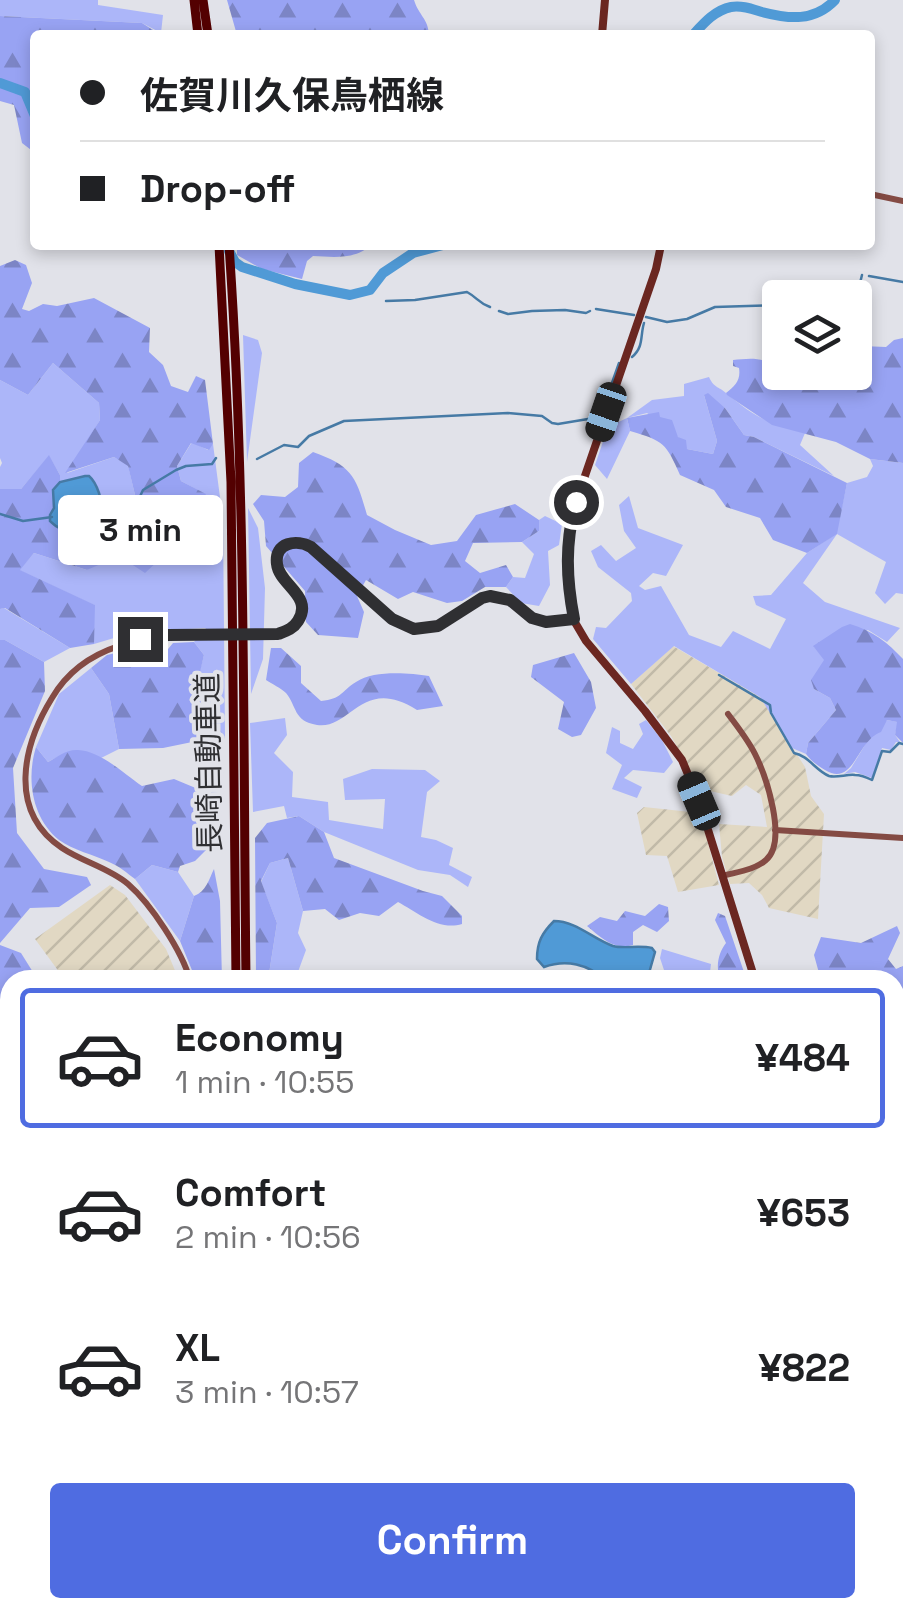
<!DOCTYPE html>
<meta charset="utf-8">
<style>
body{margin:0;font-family:"Space Grotesk","Noto Sans JP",sans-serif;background:#f2f2f2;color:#202124;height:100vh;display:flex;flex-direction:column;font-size:38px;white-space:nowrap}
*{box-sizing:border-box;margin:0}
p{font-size:32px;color:#757577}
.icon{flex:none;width:55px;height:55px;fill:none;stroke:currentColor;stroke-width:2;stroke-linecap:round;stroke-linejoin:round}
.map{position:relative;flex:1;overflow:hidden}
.sheet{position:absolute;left:0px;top:970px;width:905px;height:648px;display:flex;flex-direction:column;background:#fff;border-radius:30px 30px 0 0;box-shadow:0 5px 15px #0003}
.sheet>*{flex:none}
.top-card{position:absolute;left:30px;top:30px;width:845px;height:220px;border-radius:10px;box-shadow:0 5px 15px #0003;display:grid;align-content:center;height:220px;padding:0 50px;background:#fff}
.fabs{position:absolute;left:762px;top:280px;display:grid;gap:20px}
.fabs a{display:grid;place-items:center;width:110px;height:110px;border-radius:10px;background:#fff;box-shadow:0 5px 15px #0003;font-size:50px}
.end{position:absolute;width:45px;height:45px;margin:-22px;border:12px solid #2f2f32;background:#fff;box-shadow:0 0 0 5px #fff}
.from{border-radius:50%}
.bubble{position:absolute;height:70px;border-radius:10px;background:#fff;box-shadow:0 5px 15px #0003;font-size:32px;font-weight:700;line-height:70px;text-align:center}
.car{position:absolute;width:30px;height:60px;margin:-30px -15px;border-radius:12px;box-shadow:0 0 8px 2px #0007;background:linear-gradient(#222 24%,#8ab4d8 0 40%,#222 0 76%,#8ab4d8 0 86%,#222 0)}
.top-card b{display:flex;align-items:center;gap:35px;height:95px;font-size:38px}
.top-card b+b{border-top:2px solid #e0e0e0}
.top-card i{width:25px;height:25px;background:#202124}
ul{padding:18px 0 0;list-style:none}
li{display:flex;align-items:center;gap:30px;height:140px;margin:0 20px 15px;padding:0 30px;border:5px solid transparent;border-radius:10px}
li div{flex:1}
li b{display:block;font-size:38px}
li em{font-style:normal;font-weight:700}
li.current{border-color:#4f6ce1}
li>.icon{width:90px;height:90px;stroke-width:1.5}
.button{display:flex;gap:20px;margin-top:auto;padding:20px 50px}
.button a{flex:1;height:115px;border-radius:10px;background:#4f6ce1;color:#fff;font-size:40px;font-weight:700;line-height:115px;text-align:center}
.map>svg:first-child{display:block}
.industrial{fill:url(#industrial-furrows)}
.green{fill:#acb6f9}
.forest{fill:url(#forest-firs)}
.water{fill:#509ad6;stroke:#467aa5;stroke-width:2.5}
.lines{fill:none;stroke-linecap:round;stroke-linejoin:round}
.stream{stroke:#467aa5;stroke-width:2.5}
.river{stroke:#509ad6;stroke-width:10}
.secondary{stroke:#844b44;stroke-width:6}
.primary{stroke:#6b2721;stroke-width:8}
.highway{stroke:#530001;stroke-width:9}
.secondary-bridge{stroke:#844b44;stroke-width:6}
.route{stroke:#2f2f32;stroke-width:12}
.labels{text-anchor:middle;stroke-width:8;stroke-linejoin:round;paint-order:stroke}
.street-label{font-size:30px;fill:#2f2f32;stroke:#e1e2e9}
</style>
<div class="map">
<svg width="903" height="1616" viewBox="0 0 903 1616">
<defs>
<pattern id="industrial-furrows" width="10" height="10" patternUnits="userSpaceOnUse" patternTransform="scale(2.5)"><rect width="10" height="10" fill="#e1d8c3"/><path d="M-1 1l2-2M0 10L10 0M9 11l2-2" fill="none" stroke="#c1baa8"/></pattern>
<pattern id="forest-firs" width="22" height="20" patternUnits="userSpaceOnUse" patternTransform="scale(2.5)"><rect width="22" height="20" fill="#98a3f3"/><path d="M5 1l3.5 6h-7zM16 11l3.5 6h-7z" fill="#7c85c5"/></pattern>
</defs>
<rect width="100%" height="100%" fill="#e1e2e9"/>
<path class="industrial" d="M673,646l87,51 45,70 6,29 13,18 -6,105 -49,-11 -7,-13 -13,-12 -19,1 -8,-27 -3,-33 48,3 -6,-32 -15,-10 -14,11 -31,-7 -30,-53 -40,-52z
M644,807l56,6 19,72 -41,7 -11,-36 -21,-1 -9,-42z
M110,885l15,10 41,54 13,31h-114l-30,-41z"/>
<path class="green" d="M0,0h98v5l65,10 -2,18 -19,-10 -142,-7z
M243,335l15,5 4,13 -15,109z
M53,363l46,40 1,17 -33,53 47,-16 14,8 7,30 -27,33 -16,6 -7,-10 12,-8 -12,-40 -25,6v-7l-11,-19 -28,33h-21v-22l2,-4 -2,-5v-78l28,15z
M709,377c5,11 9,9 17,16 29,24 42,31 79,40l-5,12 34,31 -80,-39 -10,-2 -19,-27 -21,-13 13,46 -4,13 -26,-5 -9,-12 -31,-24 -20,5 3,13 -23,48 -12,-14 13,-38 19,-9 25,-18 32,-4v-12z
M192,442l16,8 5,-6 10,76 2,218 -29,-53 8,-30 -10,-13 12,-14 -72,4 -40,12v-39l-75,-35 15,-17 53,17 118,-76 -24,-13 -4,-15z
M870,459l33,4v131l-7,-1 -11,11 -10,-11 11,-31 -49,-28 -34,49 22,19 75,26 -13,14 -19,-12 -54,17 11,13 -11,29 16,9 6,12 -28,33 -2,11 -14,-6 -32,-51 -86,-51 -43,38 -38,-45 3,-12 10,1 26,-27 -1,-8 -33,-26 -7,-16 10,-6 15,16 20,-13 -12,-17 -5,-26 10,-9 9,32 45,17 -17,31 -13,-3 -14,13 6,4 16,-4 28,49 32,12 12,-16 37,18 16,-30 -30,-14 -3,-9 18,-1 36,-42 29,-19 11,-51 20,-6 6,-11z
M248,508l10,20 7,60 -2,71 -12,35z
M545,516l17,8 -3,21 -11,6 2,34 -11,21 -18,-3 -15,-16 7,-10 12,1 9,-24 -12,-12 17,-11v-11z
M4,608l66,40 -26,14 -39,-22h-5v-31z
M91,668l18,26 10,55 -18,9c-25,-9 -30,-9 -53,4l-12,-15 23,-53z
M285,718l2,17 -13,18 19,19 -1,25 36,5 1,18 54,9 2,-30 -40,1 -2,-21 29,-10 53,1 15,11 -13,11 -6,45 15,3 17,8 -4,17 23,12 -4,10 -18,-12 -32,-5 -94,-38 -25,-16 -12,2 -3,-12 -31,6 -3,-89z
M646,720l16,20 11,22 -9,11 -31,-3 -9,8 18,9 -5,11 -25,-9 10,-24 -16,-12 6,-26 8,4v12l13,6 10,-15 -4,-10z
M887,720l11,2 -3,13 5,7h-4l-5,8 -9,-2 -10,30 -17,-6 -11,2 7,-6 20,-33z
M288,858l15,53 -5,22 8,17 -11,30h-27l9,-57 -16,-41 9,-19z
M152,865l26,7 16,24 -14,45 -45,-62z
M662,949l49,15 -2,16 -24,-5 -18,4 -7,-21z"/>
<path class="forest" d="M227,0h187c5,16 14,18 15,35h-192z
M0,16l142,7 19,12h-126v118l-13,-10 -8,-38 -14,-4z
M237,245h134c-16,15 -38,12 -58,11l-6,5 -5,18 -40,-10 -25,-14z
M15,260l11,5 6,18 -10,26 7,2 14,-7 14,2 37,-8 56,30 -1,24 14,13 8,21 17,6 8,-16 9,4 8,64 -4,6 -18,-7 -14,23 4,15 25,13 -24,45 -37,34 -26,-17 -32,14 -53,-17 -14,17 75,35 -1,39 -24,4 -65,-40 -5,1v-120h21l28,-34 11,20v7l-7,8 1,18 -4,13 14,8 21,-5 7,9 16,-5 27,-33 -7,-29 -14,-9 -49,16 35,-53 -1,-17 -46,-40 -25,32 -28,-15v-114z
M903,338v125l-33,-4 -34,-17 -64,-17 -45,-30 -1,-2c9,-7 15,-13 13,-25l-6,-2v-6c11,-1 24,-3 35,2 4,2 7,4 12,5v5h75v-29l7,3 24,1 8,-7z
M708,393l17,15 19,27 10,2 93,46 -10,51 -30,19 -34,-13 -13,-22 -34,-11 -12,-17 -34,-15c-14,-32 -16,-34 -50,-44l-3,-13 32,-6 1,5 12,3 6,17 8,3 1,9 26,5 4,-13 -13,-46z
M313,452c39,14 43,24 54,63l28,15 36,15 26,-4 19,-26 39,-11 24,16v11l-17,11 -49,1 -8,18 15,12 26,-8 7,12 -7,10h-21l-23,14 -15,2 -34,-11 -15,7 -32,-19 -9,16 7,16 -6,26 -40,-3 -12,-13 -1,-31 -39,-45 -2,-25 -11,-17 8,-9 24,2 13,-10 1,-24z
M850,624c23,7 37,18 53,35v84l-8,-8 2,-13 -10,-2 -6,12c-24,8 -27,56 -56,38 -8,-5 -13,-8 -19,-16l2,-11 28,-33 -6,-12 -16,-9 -3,-9 13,-20 -11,-14 29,-19z
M0,640h5l39,22 1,29 -32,77 4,65 27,36 43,8 4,8 -32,22 -29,1 -30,35z
M194,642l10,13 -7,30 28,53 -5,11 -18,-9 -39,8 -44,1 -10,-55 -18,-26 16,-13 30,-7 22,12 14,-17z
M271,648h10l20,18v17l20,18c21,-2 19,-9 35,-19 18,-12 52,-9 73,-6l14,30 -26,4c-55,-35 -66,20 -100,15 -24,-4 -20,-19 -31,-32 -5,-5 -14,-9 -20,-13z
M574,653l17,29 5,26 -15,27 -9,2 -14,-8 6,-27 -33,-25 2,-12z
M36,747l12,15c9,-5 19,-13 30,-12 23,1 46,24 64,36l32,-7 24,10 19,3c2,20 5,43 -7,59h-5l-10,10 -15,5 -2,6 -26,-7 -17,14c-8,-6 -16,-13 -26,-17 -15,-7 -36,-12 -50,-22 -27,-22 -33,-61 -23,-93z
M299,816l25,16 10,26 89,33 19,5 20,20v8c-23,7 -44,-11 -64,-22l-19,14 -19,-3 -21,7 -14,-11 -22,2 -15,-53 -18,5 -9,18 16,42 -9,57h-12l-1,-142 12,-15z
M214,869l6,32 2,79h-26l-16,-39 14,-45c12,-4 15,-17 20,-27z
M659,904l9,3 1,14 -12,11 -14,-7 -10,7v13c-21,5 -31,-7 -46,-19l13,-9 17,4 8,-10 20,5z
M718,913l7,3 21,62 -1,2h-24c-6,-11 -3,-27 5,-37l-11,-23z
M897,926l3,7 -12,26 8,10 7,-3v29l-8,-2v-13h-21l-55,-7 -5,-18 7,-18 40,6z
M0,945l21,8 15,24v3h-26v367h-10z"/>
<path class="water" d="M85,476h4c7,6 16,27 11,37 -5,9 -26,18 -36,16 -8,-1 -9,-4 -14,-8v-6l4,-7 -1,-18 7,-8z
M554,921c22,0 39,18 59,25 10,3 26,-1 39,2l3,4 -8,28h-42c-17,-16 -39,-21 -61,-13l-7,-8c0,-17 5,-26 17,-38z"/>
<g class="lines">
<path class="stream" d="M869,276l34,6
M386,301l29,-1 52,-8c11,6 10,10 23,15
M855,303l7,-28
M596,309l38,6
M499,311l9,3 24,-3 33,-1 21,3 4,-2
M646,317l21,5 20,-3 28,-12 65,-2
M632,357c12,-10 8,-21 12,-34
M257,459l27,-14 14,2 11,-11 35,-15 164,-8 34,3 10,7 6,1 42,-7 19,-54
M0,514l23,7 29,-4
M87,523l6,8 12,-4 31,-22 7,-15 33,-20 10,-4 26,-2 4,-6
M719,675l51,30 1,8 23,40c15,3 21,17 35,23 8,2 18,-2 26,-1 5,0 13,3 17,5l10,-29 8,1 9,-9 4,1
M895,996l8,3
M895,1231l8,-3
M895,1394l8,3"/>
<path class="river" d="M693,35c10,-11 22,-25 38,-28 11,-2 21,2 31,5 27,7 52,10 73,-12
M0,83l25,9 10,24
M229,251l6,11 7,5 53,17 55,11 20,-5 13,-17 30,-20 30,-8
M0,1541l10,-4
M516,1608l22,8"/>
<path class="secondary" d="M870,194l33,7
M264,634c21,-1 49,-10 35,-38 -6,-11 -21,-19 -22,-33 -2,-22 20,-24 34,-16l81,72c36,23 60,-2 89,-21 29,-5 30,10 52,20 14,6 26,4 40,1
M775,830l128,8
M722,876c14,-4 33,-6 44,-16 22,-19 0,-84 -11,-106 -7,-14 -17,-27 -27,-40
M190,980c-8,-29 -39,-76 -62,-96 -19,-16 -45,-22 -66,-36 -55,-37 -39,-103 -10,-150 32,-55 96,-63 154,-63
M895,1388l8,3
M0,1615l40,1"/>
<path class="primary" d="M602,35l3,-35
M661,245l-5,24 -80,233 -7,26 -2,24 1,33 5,34 13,22 59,70 37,49 17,41 56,179
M797,1616l1,-8"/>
<path class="highway" d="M194,0l4,35
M203,0l5,35
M219,245l12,237 5,498
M229,245c17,244 14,490 17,735
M241,1608v8
M250,1616v-8"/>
<path class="secondary-bridge" d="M206,635l58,-1"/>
</g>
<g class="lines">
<path class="route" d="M140,639l28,-4 110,-1c8,-3 15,-5 20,-13 16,-25 -19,-36 -21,-57 -3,-22 20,-25 34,-17l81,72 22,10 24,-3 44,-28 8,-2 20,4 22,18 14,4 28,-3c-8,-41 -9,-77 2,-117"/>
</g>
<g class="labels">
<g class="street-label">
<text transform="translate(209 763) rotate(-91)" y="10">長崎自動車道</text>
</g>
</g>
</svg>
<div class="fabs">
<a><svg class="icon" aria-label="layers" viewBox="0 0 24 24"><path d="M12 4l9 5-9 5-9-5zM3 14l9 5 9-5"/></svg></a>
</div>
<i class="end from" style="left:576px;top:502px"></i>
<i class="end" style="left:140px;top:639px"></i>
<div class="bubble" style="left:58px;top:495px;width:165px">3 min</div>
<i class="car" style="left:606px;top:412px;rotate:199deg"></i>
<i class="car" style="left:699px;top:801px;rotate:337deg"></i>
<div class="top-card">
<b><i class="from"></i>佐賀川久保鳥栖線</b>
<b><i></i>Drop-off</b>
</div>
<section class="sheet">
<ul>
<li class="current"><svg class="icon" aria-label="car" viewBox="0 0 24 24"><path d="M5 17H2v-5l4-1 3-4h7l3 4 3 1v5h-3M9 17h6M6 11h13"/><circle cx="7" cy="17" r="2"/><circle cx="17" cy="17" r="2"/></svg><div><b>Economy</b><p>1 min · 10:55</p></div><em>¥484</em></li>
<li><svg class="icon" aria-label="car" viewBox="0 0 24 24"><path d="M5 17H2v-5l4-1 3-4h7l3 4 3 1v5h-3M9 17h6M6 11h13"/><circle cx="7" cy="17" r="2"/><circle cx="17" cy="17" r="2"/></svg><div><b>Comfort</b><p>2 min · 10:56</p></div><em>¥653</em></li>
<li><svg class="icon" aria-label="car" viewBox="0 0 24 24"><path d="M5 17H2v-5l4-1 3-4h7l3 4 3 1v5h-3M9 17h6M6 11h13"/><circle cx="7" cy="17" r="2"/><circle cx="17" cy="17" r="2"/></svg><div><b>XL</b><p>3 min · 10:57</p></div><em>¥822</em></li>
</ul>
<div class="button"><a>Confirm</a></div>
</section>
</div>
